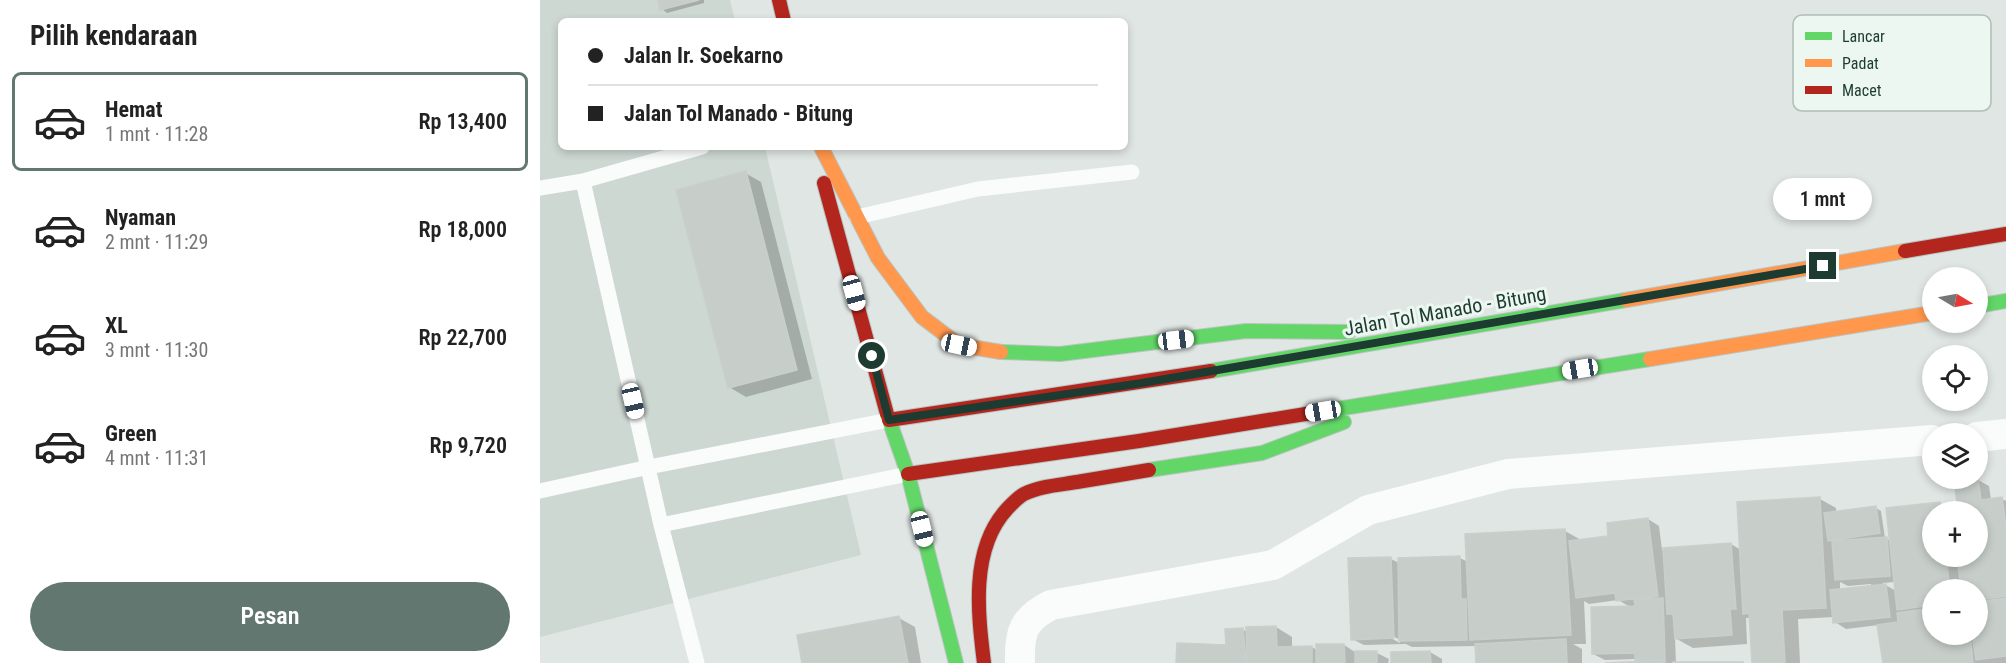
<!DOCTYPE html>
<html lang="id">
<meta charset="utf-8">
<style>
body{margin:0;font-family:"Roboto Condensed",sans-serif;background:#f2f2f2;color:#222;height:100vh;display:flex;flex-direction:column;font-size:22px;white-space:nowrap}
*{box-sizing:border-box;margin:0}
p{font-size:20px;color:#767676}
.icon{flex:none;width:33px;height:33px;fill:none;stroke:currentColor;stroke-width:2;stroke-linecap:round;stroke-linejoin:round}
.map{position:relative;flex:1;overflow:hidden}
.details{display:flex;flex-direction:column;background:#fff;width:540px}
.details>*{flex:none}
.top-card{position:absolute;left:18px;top:18px;width:570px;height:132px;border-radius:9px;box-shadow:0 3px 9px #0003;display:grid;align-content:center;height:132px;padding:0 30px;background:#fff}
.needle{width:39px;rotate:100deg}
.controls{position:absolute;left:1382px;top:267px;display:grid;gap:12px}
.controls a{display:grid;place-items:center;width:66px;height:66px;border-radius:50%;background:#fff;box-shadow:0 3px 9px #0003;font-size:30px}
.end{position:absolute;width:27px;height:27px;margin:-14px;border:8px solid #1d3b31;background:#fff;box-shadow:0 0 0 3px #fff}
.from{border-radius:50%}
.bubble{position:absolute;height:42px;border-radius:21px;background:#fff;box-shadow:0 3px 9px #0003;font-size:20px;font-weight:600;line-height:42px;text-align:center}
.car{position:absolute;width:18px;height:36px;margin:-18px -9px;border-radius:8px;box-shadow:0 0 4px 2px #0007;background:linear-gradient(#fff 24%,#345 0 40%,#fff 0 76%,#345 0 86%,#fff 0)}
.top-card b{display:flex;align-items:center;gap:21px;height:57px;font-size:22px}
.top-card b+b{border-top:2px solid #e0e0e0}
.top-card i{width:15px;height:15px;background:#222}
ul{padding:0;list-style:none}
li{display:flex;align-items:center;gap:18px;height:99px;margin:0 12px 9px;padding:0 18px;border:3px solid transparent;border-radius:9px}
li div{flex:1}
li b{display:block;font-size:22px}
li em{font-style:normal;font-weight:600}
li.current{border-color:#61776f}
li>.icon{width:54px;height:54px;stroke-width:1.5}
h2{padding:0 30px;font-size:27px;line-height:72px}
.button{display:flex;gap:12px;margin-top:auto;padding:12px 30px}
.button a{flex:1;height:69px;border-radius:36px;background:#61776f;color:#fff;font-size:24px;font-weight:600;line-height:69px;text-align:center}
main{display:flex;flex:1;min-height:0}
.map>svg:first-child{display:block}
.built{fill:#cdd8d3}
.shadow{fill:#0003;fill-rule:evenodd}
.building{fill:#c7ceca;stroke:#c8cfcc;stroke-width:1.5}
.lines{fill:none;stroke-linecap:round;stroke-linejoin:round}
.fast-casing{stroke:#bac4c0;stroke-width:16}
.slow-casing{stroke:#bac4c0;stroke-width:16}
.jam-casing{stroke:#bac4c0;stroke-width:16}
.lane{stroke:#fafbfb;stroke-width:15}
.street{stroke:#fafbfb;stroke-width:30}
.fast{stroke:#63d668;stroke-width:14}
.slow{stroke:#ff974d;stroke-width:14}
.jam{stroke:#b3261e;stroke-width:14}
.route{stroke:#1d3b31;stroke-width:8}
.labels{text-anchor:middle;stroke-width:6;stroke-linejoin:round;paint-order:stroke}
.street-label{font-size:20px;fill:#1d3b31;stroke:#edf7f1}
.key{fill:#edf7f1;stroke:#afbfb7;stroke-width:1.5}
.key-label{font-size:16px;fill:#1d3b31}
</style>
<main>
<section class="details">
<h2>Pilih kendaraan</h2>
<ul>
<li class="current"><svg class="icon" aria-label="car" viewBox="0 0 24 24"><path d="M5 17H2v-5l4-1 3-4h7l3 4 3 1v5h-3M9 17h6M6 11h13"/><circle cx="7" cy="17" r="2"/><circle cx="17" cy="17" r="2"/></svg><div><b>Hemat</b><p>1 mnt · 11:28</p></div><em>Rp 13,400</em></li>
<li><svg class="icon" aria-label="car" viewBox="0 0 24 24"><path d="M5 17H2v-5l4-1 3-4h7l3 4 3 1v5h-3M9 17h6M6 11h13"/><circle cx="7" cy="17" r="2"/><circle cx="17" cy="17" r="2"/></svg><div><b>Nyaman</b><p>2 mnt · 11:29</p></div><em>Rp 18,000</em></li>
<li><svg class="icon" aria-label="car" viewBox="0 0 24 24"><path d="M5 17H2v-5l4-1 3-4h7l3 4 3 1v5h-3M9 17h6M6 11h13"/><circle cx="7" cy="17" r="2"/><circle cx="17" cy="17" r="2"/></svg><div><b>XL</b><p>3 mnt · 11:30</p></div><em>Rp 22,700</em></li>
<li><svg class="icon" aria-label="car" viewBox="0 0 24 24"><path d="M5 17H2v-5l4-1 3-4h7l3 4 3 1v5h-3M9 17h6M6 11h13"/><circle cx="7" cy="17" r="2"/><circle cx="17" cy="17" r="2"/></svg><div><b>Green</b><p>4 mnt · 11:31</p></div><em>Rp 9,720</em></li>
</ul>
<div class="button"><a>Pesan</a></div>
</section>
<div class="map">
<svg width="1466" height="663" viewBox="0 0 1466 663">
<rect width="100%" height="100%" fill="#e0e6e3"/>
<path class="built" d="M0,0h190l5,21h-174v126h204l96,408 -321,82z"/>
<path class="shadow" d="M119,0h45v3l-37,10 -5,-4z
M205,173l16,9 51,197 -66,18 -17,-10z
M1438,480l11,6 2,14 11,-1 4,2v162h-122l-5,-38 -33,4 -11,-7 -1,-5 -36,2 2,44h-47l-2,-45h-5l1,26 -54,4 -18,-10 1,25h-42h2v-4l-31,1 -12,-6 39,-46 -14,-8 -29,4 -5,-3 2,43h-13l9,5v14h-104l-1,-17 -65,1 -6,-3 -42,1 -12,-6 -2,-79 41,-1 8,4v-4l61,-1 8,4 97,-31 16,9 29,-3 38,-18 11,7 3,24 69,-6 10,6 79,-51 16,9v5l40,-5 5,3 4,27 6,3 49,-38 13,8zM1392,512h45v44h-45zM1300,582l8,4 23,-2 1,3 -32,3zM1355,582l1,9 -14,-8zM1392,590h45v44h-45zM848,633l12,7v3l-13,-7z
M359,618l16,9 6,36h-118z
M736,627l16,10v11l20,-1 6,4 26,-6 11,7 22,1 12,6 -1,4h-211l51,-17 15,-16 5,2z
M890,652l12,7v4h-49z"/>
<path class="building" d="M118,0h41l-39,10z
M206,171l51,199 -69,18 -52,-198z
M1438,478l3,22 21,-3 4,29v70l-29,4v-10h-16l-4,-34h20v-44h-26l-1,-8 7,-1 -3,-22z
M1280,497l6,111 -44,2 3,53h-33l-3,-50 -6,1 -6,-112z
M1400,502l1,10h-9v44h14l4,34h-18v15l-35,5 -11,-102z
M1336,506l4,27 -52,8 -4,-28z
M1108,518l10,78 -42,5 -1,-8 -39,5 -7,-57 39,-5 -1,-13z
M1025,529l6,106 -101,5 -5,-106z
M1347,537l3,39 -55,4 -3,-39z
M1191,543l5,66h-6l2,26 -57,4 -2,-25h-6l-4,-66z
M920,556l1,43h5l1,41 -68,1 -1,-83z
M851,557l3,81 -43,2 -3,-82z
M1346,584l4,33 -57,6 -3,-33z
M1123,598l2,62 -30,1v-8l-43,1 -1,-47 44,-1 -1,-7z
M1466,598v58l-30,4 -4,-26h5v-32z
M1392,608v26h38l3,29h-90l-6,-38 21,-3 -1,-9z
M359,616l9,47h-106l-5,-28z
M736,626l1,21 35,-1v17h-65l-1,-36z
M703,628l3,35h-70l1,-20 49,2 -1,-16z
M1026,639l1,24h-91l-1,-19z
M776,644h28l1,19h-29z
M815,651h22v12h-22z
M890,651l1,12h-40v-11z
M1125,660v3h-60z
M1133,662h70v1h-70z"/>
<g class="lines">
<defs>
<path id="fast" d="M1437,306l29,-5
M461,352l59,2 186,-23 103,1
M671,371l415,-71
M778,412l332,-53
M347,414l21,60 48,189
M609,470l113,-17 82,-31"/>
<path id="slow" d="M281,147l57,111 44,59 37,28 42,7
M1086,300l279,-49
M1110,359l282,-46"/>
<path id="jam" d="M239,0l5,21
M284,183l63,231
M1365,251l101,-17
M349,420l322,-49
M368,474l231,-33 179,-29
M444,663c-6,-49 -14,-114 23,-154 5,-5 10,-11 17,-15 16,-8 35,-9 53,-12 24,-4 48,-8 72,-12"/>
</defs>
<use href="#fast" class="fast-casing"/>
<use href="#slow" class="slow-casing"/>
<use href="#jam" class="jam-casing"/>
<path class="lane" d="M43,181l78,344 36,138
M0,188l43,-7 119,-34
M317,217l121,-28 154,-17
M0,491l109,-24 240,-47
M121,525l247,-51"/>
<path class="street" d="M1437,437l29,-3
M480,663c-1,-31 3,-44 31,-58l222,-40 95,-55 140,-36 424,-34"/>
<use href="#fast" class="fast"/>
<use href="#slow" class="slow"/>
<use href="#jam" class="jam"/>
</g>
<g class="lines">
<path class="route" d="M332,356l17,64 253,-37 681,-117"/>
</g>
<g class="labels">
<g class="street-label">
<text transform="translate(905 311) rotate(-10)" y="7">Jalan Tol Manado - Bitung</text>
</g>
</g>
<rect x="1253" y="15" width="198" height="96" rx="9" class="key"/>
<rect x="1265" y="32" width="27" height="8" fill="#63d668"/>
<rect x="1265" y="59" width="27" height="8" fill="#ff974d"/>
<rect x="1265" y="86" width="27" height="8" fill="#b3261e"/>
<g class="key-label">
<text x="1302" y="42">Lancar</text>
<text x="1302" y="69">Padat</text>
<text x="1302" y="96">Macet</text>
</g>
</svg>
<div class="controls">
<a><svg class="needle" viewBox="-14 -14 28 28"><path d="M0-13l5 13h-10z" fill="#e53935"/><path d="M0 13l5-13h-10z" fill="#767676"/></svg></a>
<a><svg class="icon" aria-label="locate" viewBox="0 0 24 24"><circle cx="12" cy="12" r="6"/><path d="M12 2v4M12 18v4M2 12h4M18 12h4"/></svg></a>
<a><svg class="icon" aria-label="layers" viewBox="0 0 24 24"><path d="M12 4l9 5-9 5-9-5zM3 14l9 5 9-5"/></svg></a>
<a>+</a>
<a>−</a>
</div>
<i class="end from" style="left:332px;top:356px"></i>
<i class="end" style="left:1283px;top:266px"></i>
<div class="bubble" style="left:1233px;top:178px;width:99px">1 mnt</div>
<i class="car" style="left:314px;top:293px;rotate:165deg"></i>
<i class="car" style="left:636px;top:340px;rotate:83deg"></i>
<i class="car" style="left:419px;top:345px;rotate:102deg"></i>
<i class="car" style="left:1040px;top:369px;rotate:261deg"></i>
<i class="car" style="left:93px;top:401px;rotate:167deg"></i>
<i class="car" style="left:783px;top:411px;rotate:261deg"></i>
<i class="car" style="left:382px;top:529px;rotate:166deg"></i>
<div class="top-card">
<b><i class="from"></i>Jalan Ir. Soekarno</b>
<b><i></i>Jalan Tol Manado - Bitung</b>
</div>
</div>
</main>
